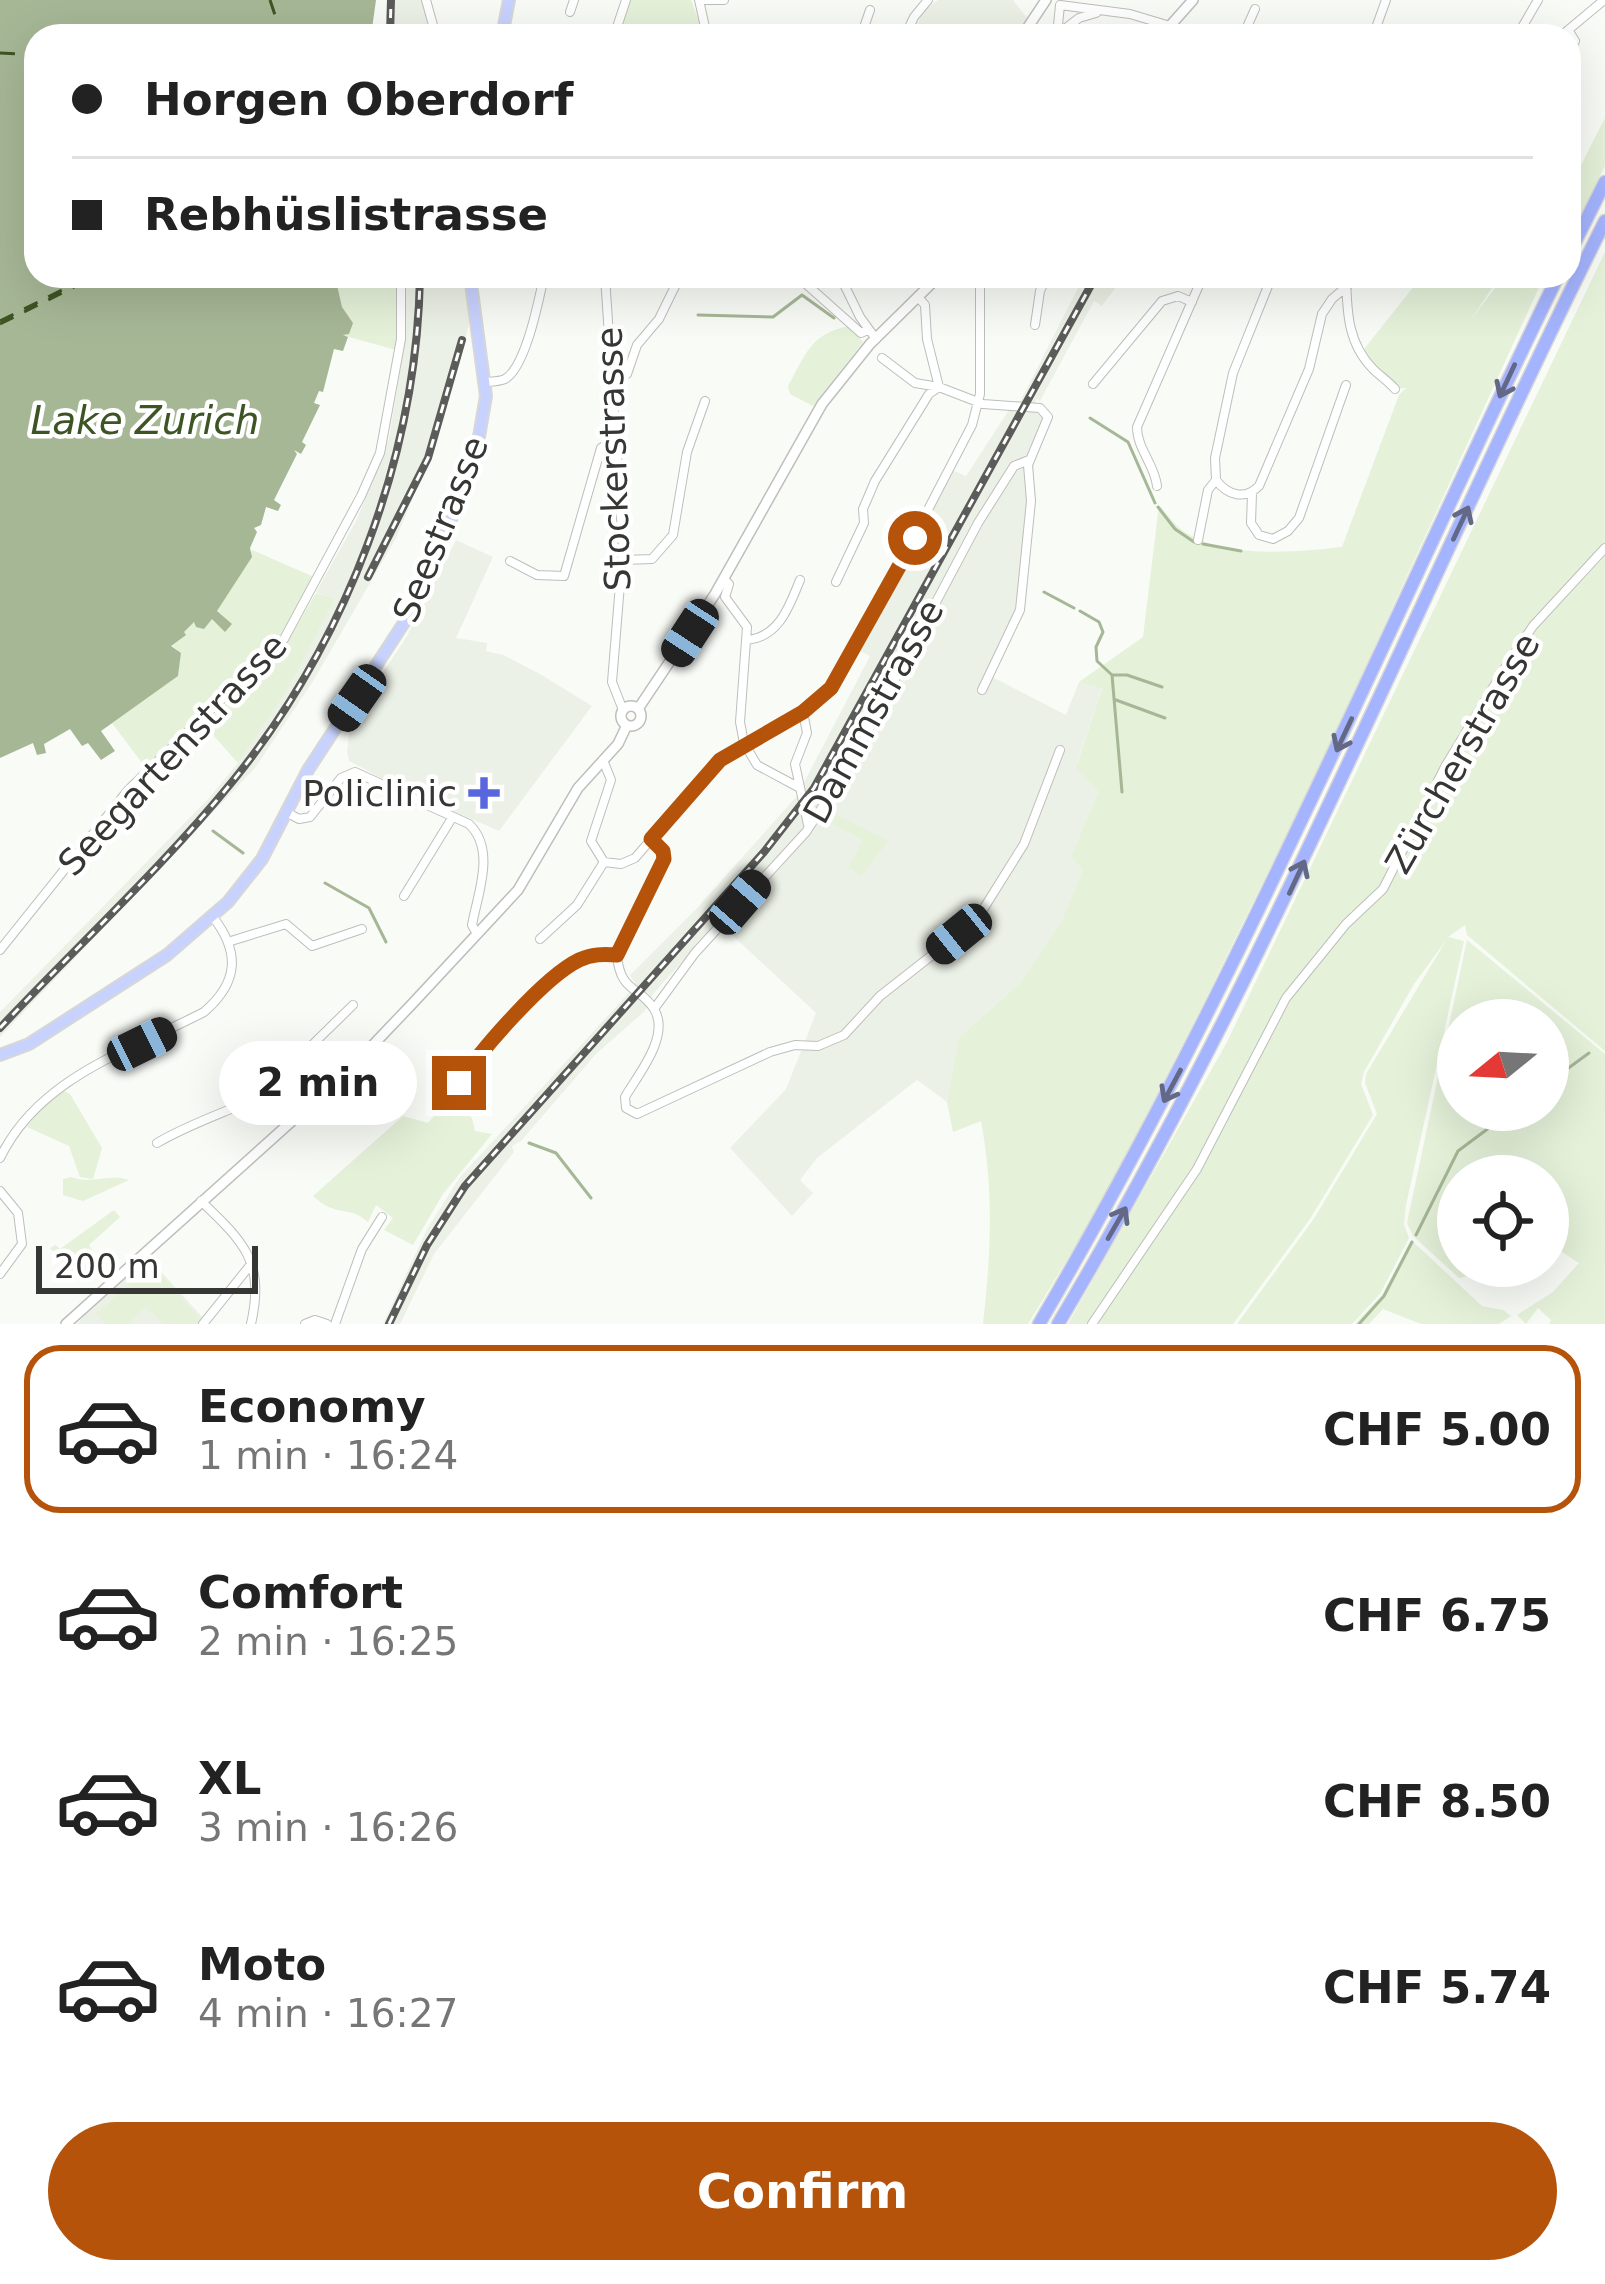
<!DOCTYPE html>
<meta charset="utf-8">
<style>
body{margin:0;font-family:"DejaVu Sans",sans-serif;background:#f6f6f6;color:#222;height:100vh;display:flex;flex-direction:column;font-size:45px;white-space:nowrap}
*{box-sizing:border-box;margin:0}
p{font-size:39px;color:#767676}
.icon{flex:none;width:66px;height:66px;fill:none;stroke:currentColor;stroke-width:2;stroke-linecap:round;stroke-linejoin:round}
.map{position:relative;height:1324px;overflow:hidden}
.panel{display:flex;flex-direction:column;background:#fff;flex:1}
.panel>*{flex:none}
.guide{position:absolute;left:24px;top:24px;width:1557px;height:264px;border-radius:36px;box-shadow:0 12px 48px #0002;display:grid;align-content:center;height:264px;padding:0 48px;background:#fff}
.needle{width:78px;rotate:252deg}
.buttons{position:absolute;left:1437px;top:999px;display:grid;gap:24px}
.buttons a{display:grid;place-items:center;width:132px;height:132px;border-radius:50%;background:#fff;box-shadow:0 12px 48px #0002;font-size:60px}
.scale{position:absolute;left:36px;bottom:30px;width:222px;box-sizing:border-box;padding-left:12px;border:6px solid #363635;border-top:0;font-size:33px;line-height:42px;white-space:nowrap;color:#363635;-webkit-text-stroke:9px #fff;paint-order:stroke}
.end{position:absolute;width:54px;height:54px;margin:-27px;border:15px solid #b45309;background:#fff;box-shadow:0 0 0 6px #fff}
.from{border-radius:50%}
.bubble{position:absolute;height:84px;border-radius:42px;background:#fff;box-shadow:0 12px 48px #0002;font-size:39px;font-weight:700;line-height:84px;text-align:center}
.car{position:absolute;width:36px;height:72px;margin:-36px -18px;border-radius:15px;box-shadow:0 0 9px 3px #0007;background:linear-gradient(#222 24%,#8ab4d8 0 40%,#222 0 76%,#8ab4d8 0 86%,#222 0)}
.guide b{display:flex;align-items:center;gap:42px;height:114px;font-size:45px}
.guide b+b{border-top:3px solid #e0e0e0}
.guide i{width:30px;height:30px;background:#222}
ul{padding:21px 0 0;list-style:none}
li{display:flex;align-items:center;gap:36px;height:168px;margin:0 24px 18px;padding:0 24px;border:6px solid transparent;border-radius:36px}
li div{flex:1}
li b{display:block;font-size:45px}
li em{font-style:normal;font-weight:700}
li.current{border-color:#b45309}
li>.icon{width:108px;height:108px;stroke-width:1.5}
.primary-button{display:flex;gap:24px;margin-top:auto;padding:24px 48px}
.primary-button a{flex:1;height:138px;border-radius:72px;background:#b45309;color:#fff;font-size:48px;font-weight:700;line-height:138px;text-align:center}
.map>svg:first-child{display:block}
.built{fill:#ecf1e7}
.green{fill:#e5f1d9;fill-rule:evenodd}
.water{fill:#a6b796}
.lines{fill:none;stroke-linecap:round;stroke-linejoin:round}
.stream{stroke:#a6b796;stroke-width:3}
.ferry{stroke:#3d5423;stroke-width:3;stroke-dasharray:15 12;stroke-linecap:butt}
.street-casing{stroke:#bdbfbb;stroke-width:10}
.secondary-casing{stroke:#bdbfbb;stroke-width:12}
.primary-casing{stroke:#d7d7d7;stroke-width:14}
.highway-casing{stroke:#d7d7d7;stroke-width:15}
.street{stroke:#fff;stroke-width:8}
.secondary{stroke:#fff;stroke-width:9}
.primary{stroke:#c8d2fe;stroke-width:10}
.highway{stroke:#a4b4fe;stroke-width:12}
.rail-casing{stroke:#5b5c5a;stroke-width:8}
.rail{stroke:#fff;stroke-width:3;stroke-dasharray:9;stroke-linecap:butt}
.oneway{stroke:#626885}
.route{stroke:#b45309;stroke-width:15}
.poi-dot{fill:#5867dd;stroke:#fff;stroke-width:4.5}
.labels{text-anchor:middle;stroke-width:9;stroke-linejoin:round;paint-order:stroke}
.street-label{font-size:36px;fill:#363635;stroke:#fff}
.poi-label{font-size:36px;fill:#363635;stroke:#fff;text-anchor:end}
.water-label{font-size:39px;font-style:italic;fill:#3d5423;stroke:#fff}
</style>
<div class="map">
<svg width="1605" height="1324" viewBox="0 0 1605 1324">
<rect width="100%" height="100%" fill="#f9fbf7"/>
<path class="built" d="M387,0h38l4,36h-44z
M938,0h75l15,19 -11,17h-107l15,-26z
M406,276h59l5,45 -35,124 -39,93 -81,140 -60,90 -255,269v-25l209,-214 29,-35 97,-163 -19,-8 41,-73 32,-81 14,-84z
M1084,276h40l-22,30 -8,-5 -54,100 -3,-2 -6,12 9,2 3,7 -15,31 5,9 2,37 -11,116 -32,64 74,38 13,-33 23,5 -26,79 22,26 -27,64 13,13 -22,51 -42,63 -61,54 -12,65 -30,-22 -100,78 -17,22 13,13 -21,23 -62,-68 56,-59 30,-76 -98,-91 -65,72 -8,17 -49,43 -75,87 -9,5 2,6 -80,102 -34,70h-17l44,-95 33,-52 176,-192 -6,-10 68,-68 99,-111 73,-140 -12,-6 78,-150 18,-29 12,5 43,-66h7z
M456,540l37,17 -37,81 31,5 -1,8 17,4 37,19 52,32 -93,125 -97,-42 -53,-28 -2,-9 3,-30 57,-86z
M148,1257l56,62 -5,5h-122l19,-23z"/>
<path class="green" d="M629,0h62l13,36h-85z
M1605,118v48l-36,72c0,-57 11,-71 36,-120z
M1605,252v799l-138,-116 -2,-10 -17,12 16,4 -58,264 -2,20 5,13 -29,56 -28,30h-115l76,-104 64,-106 -12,-31 1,-9 81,-135 -33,45 -50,88 -3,12 12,31 -63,104 -77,105h-165l158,-280z
M335,276h61v74l-54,-15 10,-12 -10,-16z
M1422,276h78l-30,45 34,-45h46l-5,10 -4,-3 -226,494 -120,243 -93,182 -74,122h-45c8,-70 11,-133 -2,-203l-28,11 -6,-30 12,-65 61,-54 42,-63 21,-50 -12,-14 27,-64 -22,-25 26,-79 -23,-6 64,-45 16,-132c8,9 15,20 26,27 39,27 112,20 157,15l57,-152 7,-7 -11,1 -34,-36z
M849,326l14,16 -50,64 -23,-12 -2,-8c18,-32 22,-52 61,-60z
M252,550l62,27 -36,63 -133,127 -33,-44 66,-47 3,-23 -10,-8 23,-23 3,5 15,-9 19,6 -14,-13z
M316,593l19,6 -48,91 -49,73 -34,-38 80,-78z
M829,811l59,30 -27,35 -13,-8 15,-28 -38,-20z
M1467,940l138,114v270h-56l2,-4 -13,-12 -12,16 -9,-9 36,-23 26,-29 -28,-18 3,-8 -6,-5v-56h-90v90h28v6l-27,6 -46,-42 -6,-13zM1458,1020h90v90h-90z
M64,1091l6,3 32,54 -9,31 -13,-2 -11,-31 -42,-19 14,-18z
M449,1099l23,19 3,13 17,3 -49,60 -30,51 -29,-15 9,-12 -17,-13 -8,17c-18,-17 -32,-4 -55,-26l90,-80 25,7z
M71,1177c19,8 40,-4 58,3l-46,21 -20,-6v-16z
M114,1210l6,7 -31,28 4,6 -10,11 6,8 -10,10 -29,-32 6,-3 4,4z
M1411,1240l71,66 21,4 8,6 -12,8h-78l-38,-15 -14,15h-14l27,-29z
M152,1264l49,56 -3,4h-34l-19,-17 -16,17h-23l-10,-10z"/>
<path class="water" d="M0,0h376l-5,36h-335v240h299l7,31 11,16 -4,11 -6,1 5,2 -5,14 -9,-2 -11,43 -4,-1 -5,12 6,2 -18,37 4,3 -5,9 -7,-4 3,4 -23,46 7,5 -3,6 -12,-4 -5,18 -7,3 3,4 -7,16 2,9 -35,54 15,13 -7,8 -13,-13 -8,10 -8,-2 -2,-5 -10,10 2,3 -15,11 10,7 -3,23 -77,55 14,20 -14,9 -13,-17 -6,3 -12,-17 -26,15 2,9 -9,2 -4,-12 -33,15z"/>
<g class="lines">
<path class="stream" d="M698,315l75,2 29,-22 32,23
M1090,418l38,24 27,61
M1158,507l17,22 19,13
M1203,544l38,7
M1044,592l30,16
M1080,611l19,11 4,10 -7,15 1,14 15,14 10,117
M1112,675h15l35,12
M1116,700l49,18
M213,831l30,22
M325,883l44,25 17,34
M1548,1083l41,-30
M529,1143l27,10 35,45
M1416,1235l42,-84 55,-41
M1359,1324l25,-28 28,-54"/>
<path class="ferry" d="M270,0l12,36
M0,53l36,2
M0,321l90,-45
M0,324l96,-48"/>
<defs>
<path id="street" d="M426,0l10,36
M699,0l8,36
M699,0h25
M570,12l4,-12
M1568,30l7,11 -6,11
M1057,35l3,-30 70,9 40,12
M1057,35l22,-17 17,-5
M614,36l12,-36
M861,36l9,-26
M905,36l9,-19 14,-17
M1243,36l12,-27
M1373,36l13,-36
M1517,36l21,-36
M1561,36l43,-36
M605,276l18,272 -11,134 11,28
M797,276l64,57 7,-3
M840,276l20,41 16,22
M1346,276c1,34 1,67 27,93 7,7 15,12 22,20
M1035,325l5,-34 7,-15
M882,358l33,25 24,4 44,17 57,4 8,9 -20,48 3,36 -11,109 -38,80
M613,380l14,-6 10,-29 22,-26 21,-43
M485,382c5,0 16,-1 20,-3 21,-12 34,-80 39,-103
M1093,384l69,-83 16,-5 14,6
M1216,480c12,16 29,20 43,6l50,-117 13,-55 10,-15 27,-23
M1157,486c-2,-21 -20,-37 -20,-59l66,-151
M1252,493l-1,30 8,12 14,4 15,-8 11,-13 47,-133
M1198,540l10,-50 8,-10 -1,-22 18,-85 39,-97
M624,560l28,-1 21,-24 14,-83 18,-51
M510,561l27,14 27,1 37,-128 14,-9
M724,579l5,5 -4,13 22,30 -7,95 4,21 13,22 41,22
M836,582l28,-59 -1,-14 12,-28 54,-87 10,-7 -12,-48 -2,-34 -7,-8
M747,640c32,-3 42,-33 53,-60
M803,712l4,21 -12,31 13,61
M603,760l8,20 -20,61 13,21 17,2 14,-6 85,-98 83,-48 28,-24 38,-65 103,-198 8,-31v-118
M286,812l13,7 11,-2 31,-39 14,-6 114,52c27,26 9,68 3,101l5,9
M651,839l12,12 1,8 -47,96c3,38 23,31 37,54 17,27 -17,67 -29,88l1,11 11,6 133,-62 25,-7 23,1 26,-11 36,-39 79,-62 25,-26 40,-64 36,-94
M404,896l48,-78
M540,939l37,-34 27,-43
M231,941l55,-17 26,22 50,-17
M0,950l129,-161 155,-150 77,-143 19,-43 21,-114v-63
M654,1009l41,-56 111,-121 43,-66 129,-243 36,-57 15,-6
M304,1067l8,-22 41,-40
M455,1091c13,-31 94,-117 124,-131 13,-6 25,-6 38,-5
M157,1143c29,-17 58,-27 88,-40 27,-11 34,-38 66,-34l21,16
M0,1158c39,-81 129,-107 204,-146 35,-30 36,-60 9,-95
M0,1191l18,22 4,31 -22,30
M201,1201c43,41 64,61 50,123
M203,1324l49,-61
M305,1324l10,-4 12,4
M335,1324l27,-75 20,-32
M1092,1324l105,-155 89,-171 60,-74 37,-35 63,-124 62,-102 25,-37 72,-78"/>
<path id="secondary" d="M1022,36l24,-36
M1161,36l32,-36
M621 716a10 10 0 1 1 20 0a10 10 0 1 1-20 0Z
M638,709l77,-115 107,-190 48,-60 69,-68
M66,1324l285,-256 62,-65 105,-113 60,-102 40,-44 9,-19"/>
<path id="primary" d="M502,36l7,-36
M0,1055l29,-11 138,-89 61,-53 34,-43 46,-89 103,-158 63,-146 12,-70 -16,-120"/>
<path id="highway" d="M1569,254l36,-72
M1039,1324c198,-337 348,-697 519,-1048
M1058,1324c211,-354 363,-735 547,-1103"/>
</defs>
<use href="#street" class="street-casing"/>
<use href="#secondary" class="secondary-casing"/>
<use href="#primary" class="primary-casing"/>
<use href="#highway" class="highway-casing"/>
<use href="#street" class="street"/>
<use href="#secondary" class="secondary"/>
<use href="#primary" class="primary"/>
<use href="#highway" class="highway"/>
<defs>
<path id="rail" d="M390,36l1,-36
M368,577l60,-119 34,-118
M0,1028c77,-82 161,-159 232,-246 114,-140 185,-325 188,-506
M389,1324l38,-79 38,-59 299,-334 50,-64 282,-512"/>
</defs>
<use href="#rail" class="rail-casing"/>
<use href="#rail" class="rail"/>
</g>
<defs><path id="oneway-shaft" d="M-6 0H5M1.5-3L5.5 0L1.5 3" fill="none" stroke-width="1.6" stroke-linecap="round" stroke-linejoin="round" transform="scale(3)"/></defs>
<g class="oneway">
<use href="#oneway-shaft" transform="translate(1507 381) rotate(115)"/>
<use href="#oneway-shaft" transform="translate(1461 523) rotate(-65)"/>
<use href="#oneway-shaft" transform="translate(1344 735) rotate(115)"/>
<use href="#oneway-shaft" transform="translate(1297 877) rotate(-65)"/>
<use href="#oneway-shaft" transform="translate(1172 1086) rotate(118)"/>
<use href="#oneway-shaft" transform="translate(1117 1223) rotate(-60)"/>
</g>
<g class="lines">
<path class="route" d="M459,1083c22,-33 85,-106 120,-123 13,-6 24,-6 38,-5l47,-96 -1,-8 -12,-12 69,-79 83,-48 28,-24 84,-150"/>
</g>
<path class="poi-dot" d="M478 775h12v12h12v12h-12v12h-12v-12h-12v-12h12z"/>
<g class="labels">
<g class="street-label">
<text transform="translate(613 459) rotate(-92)" y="13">Stockerstrasse</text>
<text transform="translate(440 529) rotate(-68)" y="13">Seestrasse</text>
<text transform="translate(873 711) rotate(-61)" y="13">Dammstrasse</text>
<text transform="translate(1462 753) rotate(-60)" y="13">Zürcherstrasse</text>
<text transform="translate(172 754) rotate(-47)" y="13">Seegartenstrasse</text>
</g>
<g class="poi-label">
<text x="457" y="806">Policlinic</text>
</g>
<g class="water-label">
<text x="145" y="434">Lake Zurich</text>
</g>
</g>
</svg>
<div class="buttons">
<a><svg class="needle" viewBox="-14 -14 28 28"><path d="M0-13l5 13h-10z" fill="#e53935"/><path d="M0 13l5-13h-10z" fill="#767676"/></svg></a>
<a><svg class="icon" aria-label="locate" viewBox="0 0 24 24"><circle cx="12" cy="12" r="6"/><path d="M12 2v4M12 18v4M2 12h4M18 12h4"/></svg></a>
</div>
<div class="scale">200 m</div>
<i class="end from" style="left:915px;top:538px"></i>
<i class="end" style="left:459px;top:1083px"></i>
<div class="bubble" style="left:219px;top:1041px;width:198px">2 min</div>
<i class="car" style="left:690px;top:633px;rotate:213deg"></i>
<i class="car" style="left:357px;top:698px;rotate:215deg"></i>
<i class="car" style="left:740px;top:902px;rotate:41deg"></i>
<i class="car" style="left:959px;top:934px;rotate:231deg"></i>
<i class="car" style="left:142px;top:1044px;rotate:64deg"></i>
<div class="guide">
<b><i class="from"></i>Horgen Oberdorf</b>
<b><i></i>Rebhüslistrasse</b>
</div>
</div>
<section class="panel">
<ul>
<li class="current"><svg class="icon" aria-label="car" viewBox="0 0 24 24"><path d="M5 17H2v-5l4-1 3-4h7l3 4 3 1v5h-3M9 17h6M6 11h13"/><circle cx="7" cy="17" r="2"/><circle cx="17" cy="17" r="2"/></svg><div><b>Economy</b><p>1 min · 16:24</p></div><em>CHF 5.00</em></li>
<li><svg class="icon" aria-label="car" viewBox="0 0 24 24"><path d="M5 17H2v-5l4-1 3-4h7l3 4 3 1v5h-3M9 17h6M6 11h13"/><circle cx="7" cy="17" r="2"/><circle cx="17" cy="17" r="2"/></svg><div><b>Comfort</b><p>2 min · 16:25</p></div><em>CHF 6.75</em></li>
<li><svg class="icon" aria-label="car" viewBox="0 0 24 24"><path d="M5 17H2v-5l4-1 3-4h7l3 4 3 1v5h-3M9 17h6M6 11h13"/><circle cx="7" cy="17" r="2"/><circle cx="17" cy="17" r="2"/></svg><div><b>XL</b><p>3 min · 16:26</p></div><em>CHF 8.50</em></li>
<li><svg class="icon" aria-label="car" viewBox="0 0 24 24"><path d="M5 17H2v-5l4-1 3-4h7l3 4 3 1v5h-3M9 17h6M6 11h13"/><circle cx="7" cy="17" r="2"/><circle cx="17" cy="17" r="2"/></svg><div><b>Moto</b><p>4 min · 16:27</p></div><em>CHF 5.74</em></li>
</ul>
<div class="primary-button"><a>Confirm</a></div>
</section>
